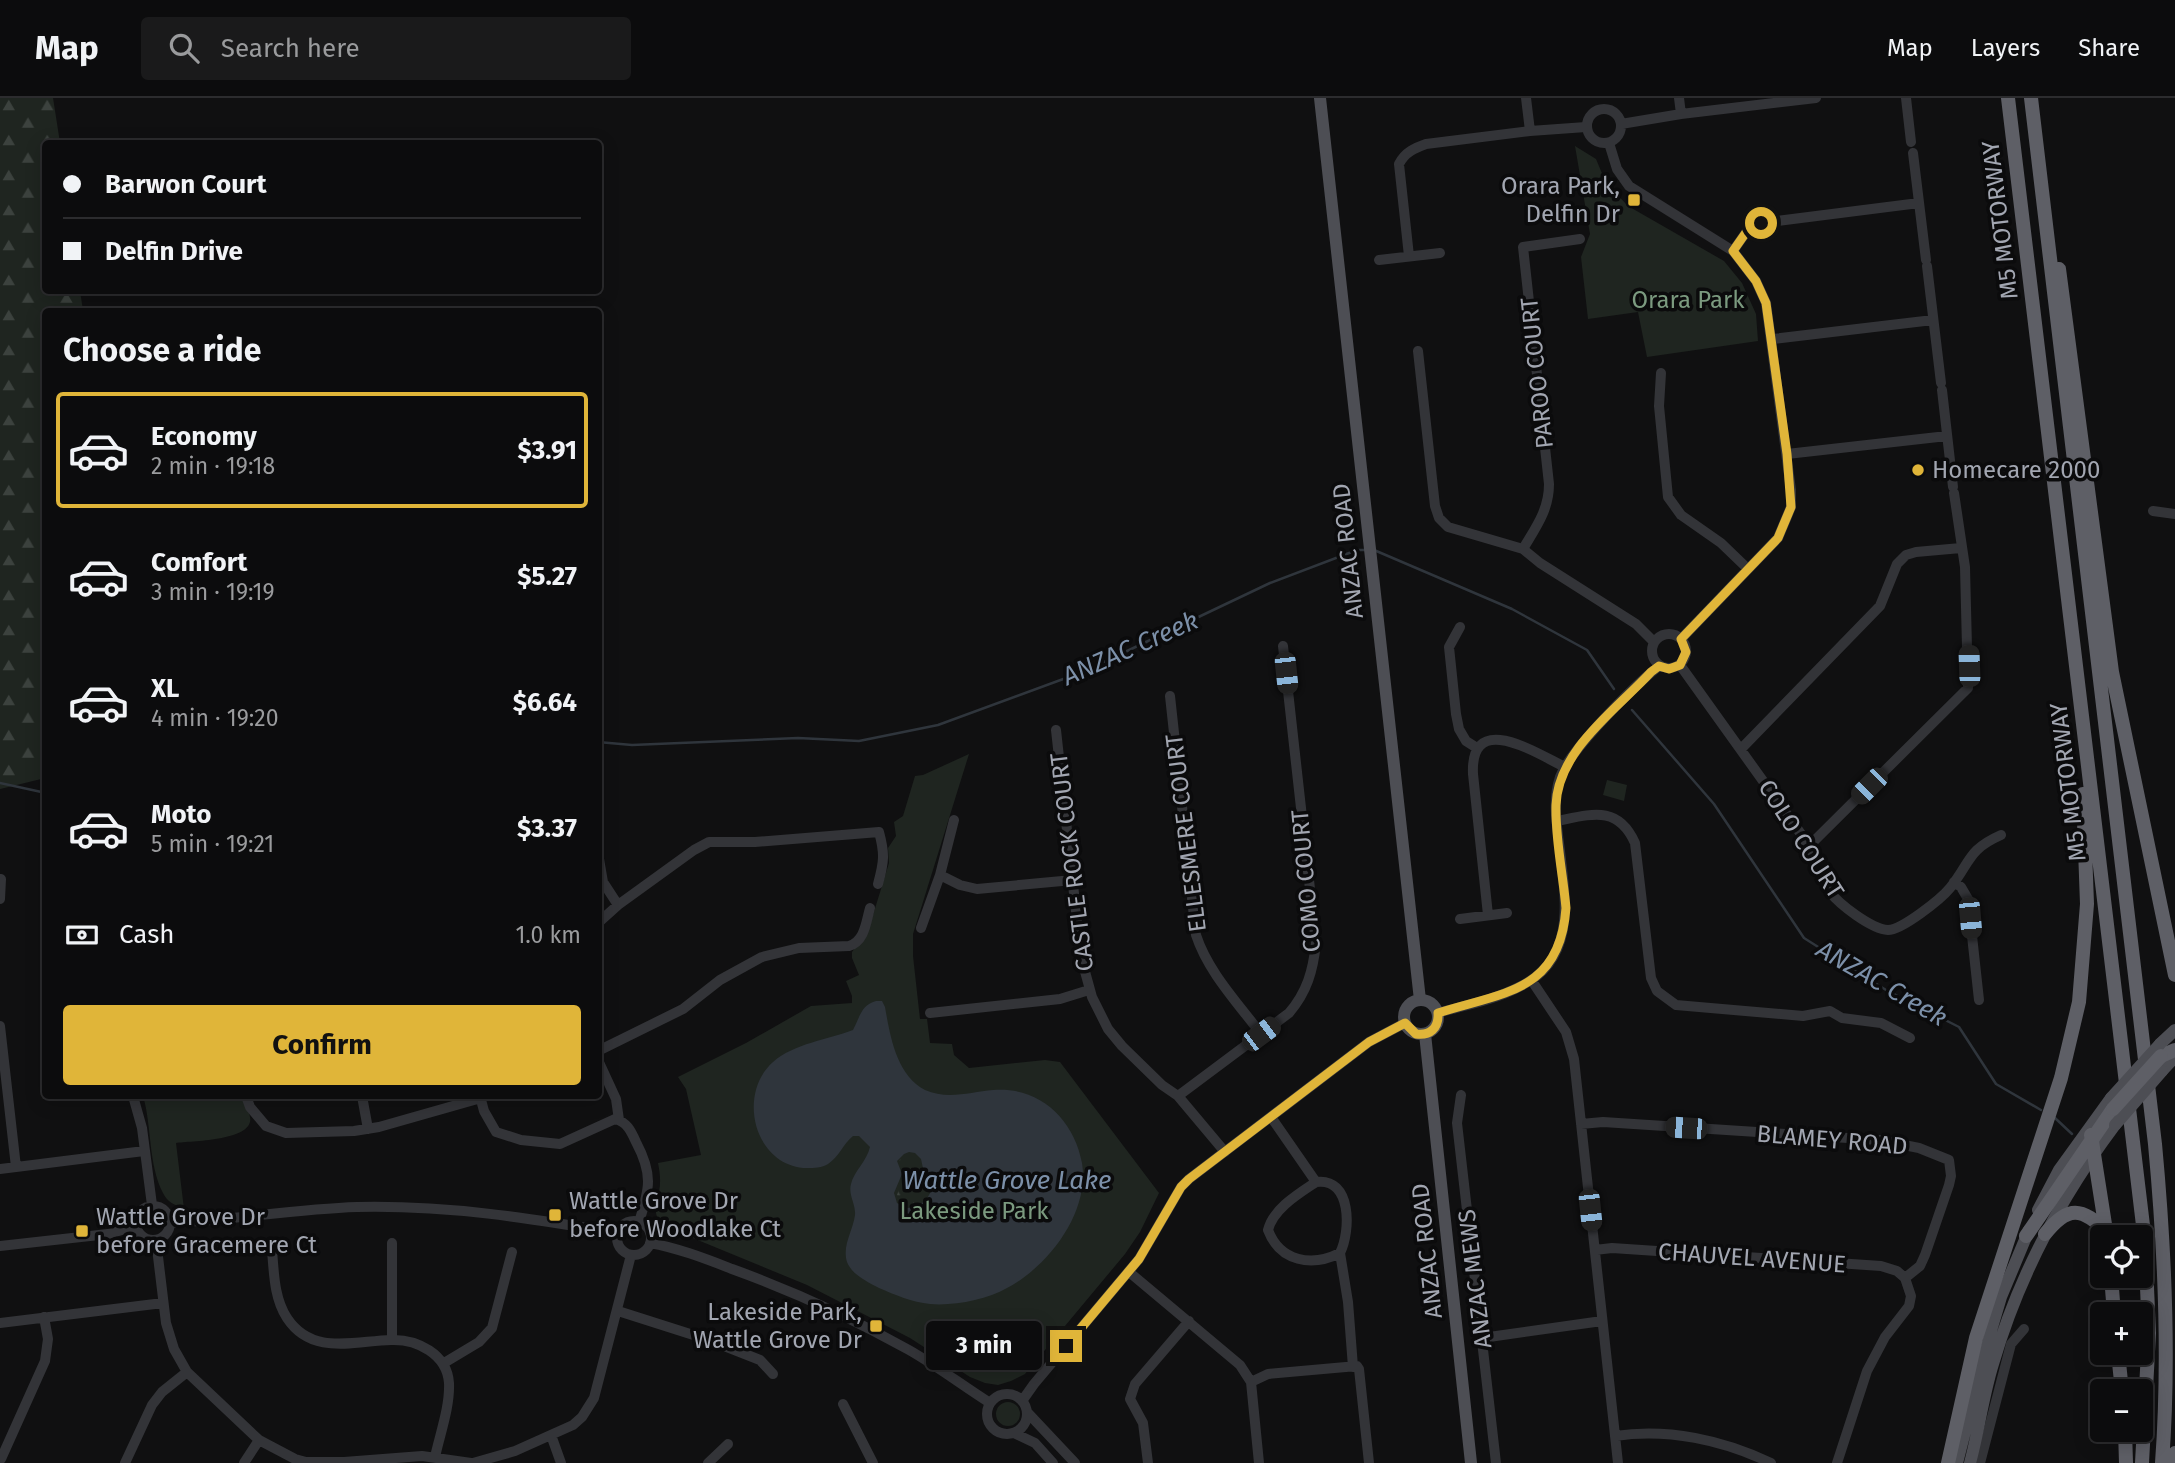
<!DOCTYPE html>
<meta charset="utf-8">
<style>
body{margin:0;font-family:"Fira Sans",sans-serif;background:#1a1a1b;color:#f1f3f6;height:100vh;display:flex;flex-direction:column;font-size:26px;white-space:nowrap}
*{box-sizing:border-box;margin:0}
p{font-size:23px;color:#9a9b9d}
.icon{flex:none;width:38px;height:38px;fill:none;stroke:currentColor;stroke-width:2;stroke-linecap:round;stroke-linejoin:round}
.map{position:relative;flex:1;overflow:hidden}
.side{position:absolute;left:42px;top:210px;width:560px;height:791px;display:flex;flex-direction:column;background:#0c0c0d;border-radius:7px;box-shadow:0 4px 18px #0003,0 0 0 2px #2c2c2e}
.side>*{flex:none}
.guide{position:absolute;left:42px;top:42px;width:560px;height:154px;border-radius:7px;box-shadow:0 4px 18px #0003,0 0 0 2px #2c2c2e;display:grid;align-content:center;height:154px;padding:0 21px;background:#0c0c0d}
.controls{position:absolute;left:2090px;top:1127px;display:grid;gap:14px}
.controls a{display:grid;place-items:center;width:63px;height:63px;border-radius:7px;background:#0c0c0d;box-shadow:0 4px 18px #0003,0 0 0 2px #2c2c2e;font-size:35px}
.end{position:absolute;width:32px;height:32px;margin:-16px;border:9px solid #e0b539;background:#111;box-shadow:0 0 0 4px #111}
.from{border-radius:50%}
.bubble{position:absolute;height:49px;border-radius:7px;background:#0c0c0d;box-shadow:0 4px 18px #0003,0 0 0 2px #2c2c2e;font-size:23px;font-weight:700;line-height:49px;text-align:center}
.car{position:absolute;width:21px;height:42px;margin:-21px -10px;border-radius:9px;box-shadow:0 0 5px 2px #0007;background:linear-gradient(#222 24%,#8ab4d8 0 40%,#222 0 76%,#8ab4d8 0 86%,#222 0)}
.guide b{display:flex;align-items:center;gap:24px;height:66px;font-size:26px}
.guide b+b{border-top:2px solid #2c2c2e}
.guide i{width:18px;height:18px;background:#f1f3f6}
ul{padding:0;list-style:none}
li{display:flex;align-items:center;gap:21px;height:116px;margin:0 14px 10px;padding:0 7px;border:4px solid transparent;border-radius:7px}
li div{flex:1}
li b{display:block;font-size:26px}
li em{font-style:normal;font-weight:700}
li.active{border-color:#e0b539}
li>.icon{width:63px;height:63px;stroke-width:1.5}
h2{padding:0 21px;font-size:32px;line-height:84px}
.pay{display:flex;align-items:center;gap:18px;height:77px;padding:0 21px;font-size:26px}
.pay p{margin-inline-start:auto}
.cta{display:flex;gap:14px;margin-top:auto;padding:14px 21px}
.cta a{flex:1;height:80px;border-radius:7px;background:#e0b539;color:#111;font-size:28px;font-weight:700;line-height:80px;text-align:center}
header{display:flex;align-items:center;gap:42px;box-sizing:border-box;height:98px;padding:0 35px;background:#0c0c0d;border-bottom:2px solid #2c2c2e}
header strong{font-size:33px}
nav{display:flex;gap:38px;margin-inline-start:auto;font-size:24px}
.search{width:490px;height:63px;background:#1a1a1b;display:flex;align-items:center;gap:18px;box-sizing:border-box;padding:0 24px;border-radius:7px;color:#9a9b9d;font-size:26px}
.map>svg:first-child{display:block}
.green{fill:#1f2520}
.forest{fill:url(#forest-firs)}
.water{fill:#2f353c;fill-rule:evenodd}
.lines{fill:none;stroke-linecap:round;stroke-linejoin:round}
.stream{stroke:#2f353c;stroke-width:2.5}
.minor{stroke:#333438;stroke-width:10}
.major{stroke:#4d4e54;stroke-width:12}
.highway{stroke:#5e5f66;stroke-width:14}
.major-bridge{stroke:#4d4e54;stroke-width:12}
.highway-bridge{stroke:#5e5f66;stroke-width:14}
.route{stroke:#e0b539;stroke-width:9}
.poi-dot{fill:#e0b539;stroke:#0b0b0c;stroke-width:2.5}
.labels{text-anchor:middle;stroke-width:7;stroke-linejoin:round;paint-order:stroke}
.poi-label{font-size:24px;fill:#a2a6b1;stroke:#0b0b0c;text-anchor:start}
.street-label{font-size:24px;fill:#a2a6b1;stroke:#0b0b0c}
.park-label{font-size:24px;fill:#7b9a7f;stroke:#0b0b0c}
.water-label{font-size:26px;font-style:italic;fill:#7c90a9;stroke:#0b0b0c}
</style>
<header>
<strong>Map</strong>
<div class="search"><svg class="icon" aria-label="search" viewBox="0 0 24 24"><circle cx="10" cy="10" r="6"/><path d="M15 15l6 6"/></svg>Search here</div>
<nav><a>Map</a><a>Layers</a><a>Share</a></nav>
</header>
<div class="map">
<svg width="2175" height="1365" viewBox="0 0 2175 1365">
<defs>
<pattern id="forest-firs" width="22" height="20" patternUnits="userSpaceOnUse" patternTransform="scale(1.75)"><rect width="22" height="20" fill="#1f2520"/><path d="M5 1l3.5 6h-7zM16 11l3.5 6h-7z" fill="#3c423e"/></pattern>
</defs>
<rect width="100%" height="100%" fill="#101011"/>
<path class="green" d="M1575,48l21,13 10,24 22,23 96,55 18,22 14,31 2,27 -111,16 -9,-45 -50,7 -7,-62 9,-23z
M969,656l-56,180v22l7,63h7l3,24 22,1 2,11 15,13 76,-8 15,2 99,131 -19,39 -15,22 -100,120 -14,7 -13,4 -13,-2 -15,-6 -60,-39 -103,-53 -141,-58c-15,-12 -10,-19 -7,-35 2,-10 1,-19 -1,-29l43,-8 -15,-66 -8,-12 68,-34 65,-37 41,-3v-7l-6,-15 13,-6 -7,-17v-6l17,-24 20,-65 -1,-15 8,-12 -2,-14 9,-6 12,-40 8,-1z
M1607,682l20,5 -3,16 -21,-6z
M143,998h98c3,6 8,14 9,21 5,24 -59,24 -74,26l8,66c-9,-4 -17,-7 -21,-16 -15,-29 -11,-67 -20,-97z
M996 1316a12 12 0 1 1 24 0a12 12 0 1 1-24 0Z"/>
<path class="forest" d="M0,0h53l7,45 -14,1v146l34,1 3,20 -37,1 -1,466 -45,11z
M902,1059l7,1 5,10 8,-3 -1,13 8,7c-3,17 -23,29 -32,10l7,-20 -5,-14z"/>
<path class="water" d="M876,903h6l3,6c5,28 11,68 40,83 22,10 46,2 68,0 46,-4 81,29 89,73 8,49 -33,103 -75,125 -21,12 -53,18 -77,16 -18,-2 -35,-9 -51,-16 -11,-6 -27,-13 -32,-26 -5,-17 6,-31 8,-47 1,-11 -7,-20 -4,-31 3,-13 16,-23 19,-37l-11,-11h-6c-10,8 -14,21 -25,28 -6,4 -14,4 -21,4 -52,-1 -71,-73 -34,-106 22,-19 54,-22 80,-32 7,-13 8,-25 23,-29zM909,1054l6,1 6,6 3,14 8,16c-5,12 -12,18 -25,19l-10,-5 -3,-10 8,-19 -5,-13 7,-7z"/>
<g class="lines">
<path class="stream" d="M1374,452l138,59 75,41 27,39
M1632,612l82,94 90,134 82,52 73,37 37,57 45,26
M598,644l34,3 166,-7 61,3 79,-16 147,-54 185,-88 87,-33h10
M0,685l46,10
M2055,1020l17,16"/>
<path class="minor" d="M1526,0l4,33
M1679,0l2,16
M1906,0l5,44
M1587 28a17 17 0 1 1 34 0a17 17 0 1 1-34 0Z
M1621,26l60,-10 135,-16
M1609,45l8,26 12,17 104,65 23,30 10,22 25,187v17l-13,31 -97,101
M1913,55l13,107
M1733,153l14,-20 14,-8 158,-20
M1409,158l-10,-92c6,-12 16,-16 27,-20l104,-13 56,-4
M1379,162l61,-7
M1927,168l14,117
M1773,241l160,-19
M1418,253l17,155 4,12 9,9 75,22 17,14 96,61 18,18
M1661,275l-2,33 9,91 13,18 40,28 27,26
M1942,292l11,97
M1787,356l160,-18
M2153,413l22,3
M1523,451c13,-22 26,-39 26,-65l-26,-237 57,-8
M1460,529l-11,20 7,67 3,15 7,12 11,7
M1652 553a17 17 0 1 1 34 0a17 17 0 1 1-34 0Z
M1680,567l121,169c12,18 16,41 29,58 9,12 41,37 58,38 14,0 53,-31 62,-42 21,-26 17,-38 51,-53
M1170,598l26,239c12,37 42,68 65,99
M1056,632l25,227 11,40 16,32 14,17 40,39 16,11 47,56
M1741,651l139,-143 17,-42 9,-9 10,-3 45,-4
M1557,723c35,-7 61,-16 78,22l16,135 6,13 19,14 127,11 27,-5 12,7 39,5 29,15
M1809,748l159,-158 -3,-121 -11,-74
M598,755l5,29 15,23
M940,777l20,10 17,4 96,-9
M1954,784l7,5 7,12 11,101
M0,801l1,-20
M1488,817l-15,-141c-3,-64 63,-21 92,-7
M1460,821l47,-6
M598,825l20,-18 76,-55 15,-8h46l124,-10c6,22 5,30 -1,52
M921,830l19,-53 14,-55
M1532,883l34,51 8,27 44,404
M930,915l130,-14 29,-9
M1438,915c27,-8 56,-13 81,-26 57,-27 47,-85 41,-136 -3,-25 -8,-50 0,-74 10,-27 75,-92 99,-111
M0,928l16,141
M598,953l85,-42 37,-29 42,-23 37,-9 50,-2c16,-5 17,-24 21,-38
M598,962l18,39 3,21
M1461,997l-4,28 39,340
M133,998l9,32 10,77
M246,998l4,11 16,19 20,7 68,-2 25,-4 102,-29
M362,998l6,33
M480,998l4,15 12,21 25,8 39,4 55,-25c12,3 16,12 21,23 17,32 14,46 3,80
M1178,998l111,-83c18,-21 24,-42 27,-70l-33,-297
M1271,1019l45,65c36,-5 35,49 24,71 -28,14 -60,9 -72,-23 5,-21 30,-36 48,-48
M1581,1026l22,-2 276,18 40,8 30,12 2,16 -2,9 -24,70 -5,11 -15,12
M0,1071l144,-18
M136 1125a17 17 0 1 1 34 0a17 17 0 1 1-34 0Z
M617 1140a17 17 0 1 1 34 0a17 17 0 1 1-34 0Z
M170,1125c63,-3 125,-14 187,-16 90,-2 172,11 260,26
M156,1142l10,83 8,26 13,23 72,68 36,19 11,3h38l78,-6 49,7
M650,1145c28,5 56,16 82,26 61,22 120,49 177,81 28,16 54,36 81,53
M0,1148l108,-12 28,-8
M272,1152c2,23 2,48 15,68 25,38 67,23 104,22 26,-1 56,14 58,43 1,24 -9,51 -14,74
M1595,1152l17,-2 269,18 16,5 8,7
M1340,1155l8,49 5,65
M1129,1174l111,93 11,17 8,81
M618,1213l91,29 51,20 13,14
M0,1225l163,-20
M1482,1240l120,-17
M392,1242v-97
M444,1265l35,-21 13,-14 20,-76
M1251,1284l17,-8 89,-8 2,3 10,94
M987 1316a20 20 0 1 1 40 0a20 20 0 1 1-40 0Z
M1022,1303l12,-17 105,-125 42,-72 8,-8 180,-137 36,-19
M843,1306l30,59
M1027,1314l48,51
M1014,1335l21,10 18,20
M551,1337l10,28
M1615,1338c53,-8 108,4 156,27
M1,1361l44,-98 3,-22 -4,-22
M125,1365l27,-58 10,-13 25,-20
M244,1365l15,-23
M473,1365l42,-12 58,-26 9,-8 12,-19 37,-143
M708,1365l20,-19
M1148,1365l-5,-40 -13,-24 5,-15 54,-63
M1837,1365l30,-92 18,-34 24,-31 2,-10 -6,-18
M1980,1365l31,-119 13,-15"/>
<path class="major" d="M1320,0l100,902
M1404 919a17 17 0 1 1 34 0a17 17 0 1 1-34 0Z
M1425,936l46,429
M2160,946l15,-14
M2162,973l13,-14
M2038,1112l21,-40 52,-72
M1957,1365l33,-129 11,-37 28,-67
M1970,1365c9,-33 13,-67 23,-99 25,-86 68,-167 122,-239"/>
<path class="highway" d="M2008,0l137,1144 4,91 -7,130
M2031,0l124,1046c10,107 15,212 7,319
M2059,171l53,403 63,303
M2161,958l14,-6
M2091,1037l16,102
M2045,1136c23,-29 37,-27 62,-2
M2026,1138l87,-127
M2111,1178l3,38
M2118,1255l4,38
M2125,1332l1,33
M1948,1365l28,-125 85,-260 18,-76 8,-98 -4,-110
M2173,1365l2,-10"/>
<path class="major-bridge" d="M2111,1000l49,-54
M2115,1027l47,-54"/>
<path class="highway-bridge" d="M2113,1011l48,-53"/>
</g>
<g class="lines">
<path class="route" d="M1066,1248l73,-87 42,-72 8,-8 180,-137 36,-19 11,11c14,2 23,-6 22,-21 66,-21 122,-21 128,-105 -3,-34 -11,-69 -10,-103 2,-55 60,-95 95,-133l8,-6 10,3 11,-4 6,-13 -5,-13 97,-101 13,-31 -4,-53 -21,-151 -10,-22 -23,-30 14,-20 14,-8"/>
</g>
<g class="poi-dot">
<rect x="1627" y="95" width="14" height="14" rx="3.5"/>
<circle cx="1918" cy="372" r="7"/>
<rect x="548" y="1110" width="14" height="14" rx="3.5"/>
<rect x="75" y="1126" width="14" height="14" rx="3.5"/>
<rect x="869" y="1221" width="14" height="14" rx="3.5"/>
</g>
<g class="labels">
<g class="poi-label">
<text x="1620" y="96" text-anchor="end">Orara Park,<tspan x="1620" dy="28">Delfin Dr</tspan></text>
<text x="1932" y="380">Homecare 2000</text>
<text x="569" y="1111">Wattle Grove Dr<tspan x="569" dy="28">before Woodlake Ct</tspan></text>
<text x="96" y="1127">Wattle Grove Dr<tspan x="96" dy="28">before Gracemere Ct</tspan></text>
<text x="862" y="1222" text-anchor="end">Lakeside Park,<tspan x="862" dy="28">Wattle Grove Dr</tspan></text>
</g>
<g class="street-label">
<text transform="translate(2000 122) rotate(-97)" y="8">M5 MOTORWAY</text>
<text transform="translate(1537 275) rotate(-96)" y="8">PAROO COURT</text>
<text transform="translate(1348 453) rotate(-96)" y="8">ANZAC ROAD</text>
<text transform="translate(2068 684) rotate(-97)" y="8">M5 MOTORWAY</text>
<text transform="translate(1186 735) rotate(-97)" y="8">ELLESMERE COURT</text>
<text transform="translate(1801 741) rotate(57)" y="8">COLO COURT</text>
<text transform="translate(1072 764) rotate(-97)" y="8">CASTLE ROCK COURT</text>
<text transform="translate(1306 783) rotate(-95)" y="8">COMO COURT</text>
<text transform="translate(1832 1042) rotate(5)" y="8">BLAMEY ROAD</text>
<text transform="translate(1427 1153) rotate(-96)" y="8">ANZAC ROAD</text>
<text transform="translate(1752 1160) rotate(4)" y="8">CHAUVEL AVENUE</text>
<text transform="translate(1475 1181) rotate(-97)" y="8">ANZAC MEWS</text>
</g>
<g class="park-label">
<text x="1688" y="210">Orara Park</text>
<text x="974" y="1121">Lakeside Park</text>
</g>
<g class="water-label">
<text transform="translate(1130 550) rotate(-24)" y="9">ANZAC Creek</text>
<text transform="translate(1882 885) rotate(30)" y="9">ANZAC Creek</text>
<text x="1007" y="1091">Wattle Grove Lake</text>
</g>
</g>
</svg>
<div class="controls">
<a><svg class="icon" aria-label="locate" viewBox="0 0 24 24"><circle cx="12" cy="12" r="6"/><path d="M12 2v4M12 18v4M2 12h4M18 12h4"/></svg></a>
<a>+</a>
<a>−</a>
</div>
<i class="end from" style="left:1761px;top:125px"></i>
<i class="end" style="left:1066px;top:1248px"></i>
<div class="bubble" style="left:926px;top:1223px;width:116px">3 min</div>
<i class="car" style="left:1969px;top:568px;rotate:358deg"></i>
<i class="car" style="left:1286px;top:575px;rotate:174deg"></i>
<i class="car" style="left:1869px;top:688px;rotate:225deg"></i>
<i class="car" style="left:1970px;top:820px;rotate:175deg"></i>
<i class="car" style="left:1261px;top:936px;rotate:53deg"></i>
<i class="car" style="left:1686px;top:1030px;rotate:274deg"></i>
<i class="car" style="left:1590px;top:1112px;rotate:174deg"></i>
<div class="guide">
<b><i class="from"></i>Barwon Court</b>
<b><i></i>Delfin Drive</b>
</div>
<section class="side">
<h2>Choose a ride</h2>
<ul>
<li class="active"><svg class="icon" aria-label="car" viewBox="0 0 24 24"><path d="M5 17H2v-5l4-1 3-4h7l3 4 3 1v5h-3M9 17h6M6 11h13"/><circle cx="7" cy="17" r="2"/><circle cx="17" cy="17" r="2"/></svg><div><b>Economy</b><p>2 min · 19:18</p></div><em>$3.91</em></li>
<li><svg class="icon" aria-label="car" viewBox="0 0 24 24"><path d="M5 17H2v-5l4-1 3-4h7l3 4 3 1v5h-3M9 17h6M6 11h13"/><circle cx="7" cy="17" r="2"/><circle cx="17" cy="17" r="2"/></svg><div><b>Comfort</b><p>3 min · 19:19</p></div><em>$5.27</em></li>
<li><svg class="icon" aria-label="car" viewBox="0 0 24 24"><path d="M5 17H2v-5l4-1 3-4h7l3 4 3 1v5h-3M9 17h6M6 11h13"/><circle cx="7" cy="17" r="2"/><circle cx="17" cy="17" r="2"/></svg><div><b>XL</b><p>4 min · 19:20</p></div><em>$6.64</em></li>
<li><svg class="icon" aria-label="car" viewBox="0 0 24 24"><path d="M5 17H2v-5l4-1 3-4h7l3 4 3 1v5h-3M9 17h6M6 11h13"/><circle cx="7" cy="17" r="2"/><circle cx="17" cy="17" r="2"/></svg><div><b>Moto</b><p>5 min · 19:21</p></div><em>$3.37</em></li>
</ul>
<div class="pay"><svg class="icon" aria-label="cash" viewBox="0 0 24 24"><path d="M3 7h18v10H3z"/><circle cx="12" cy="12" r="2"/></svg>Cash<p>1.0 km</p></div>
<div class="cta"><a>Confirm</a></div>
</section>
</div>
